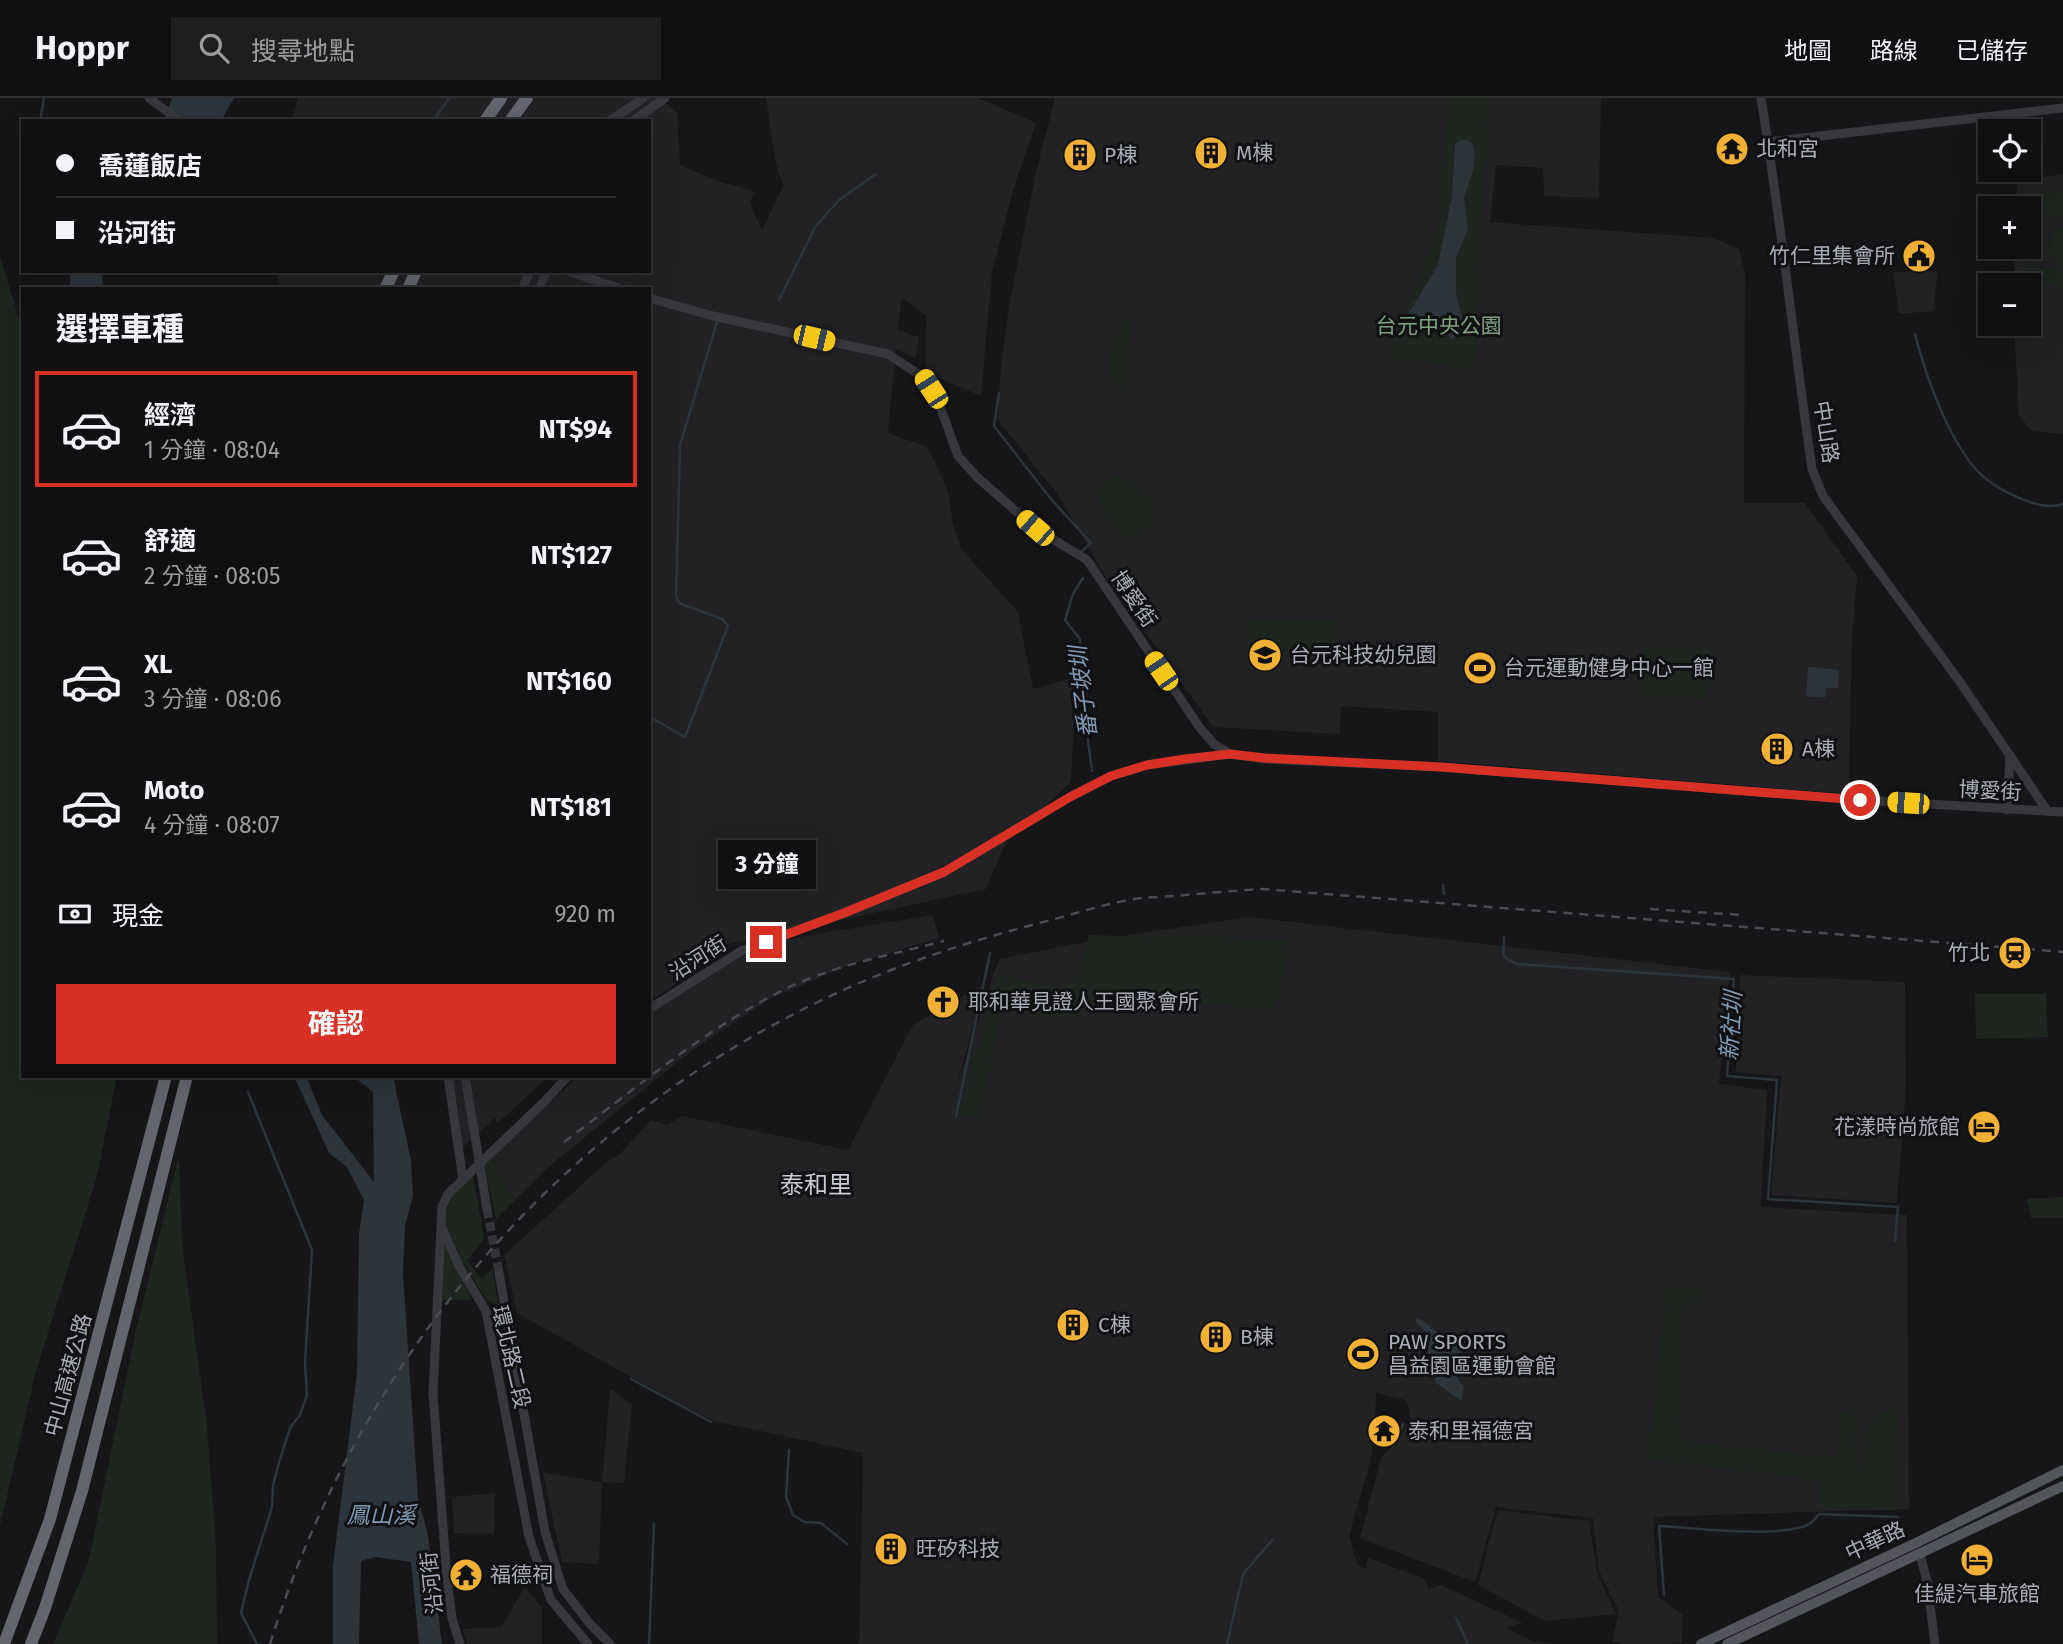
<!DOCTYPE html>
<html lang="zh-TW">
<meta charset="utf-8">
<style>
body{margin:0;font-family:"Fira Sans","Noto Sans TC",sans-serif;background:#1e1e20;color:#f1f3f6;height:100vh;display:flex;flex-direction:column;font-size:26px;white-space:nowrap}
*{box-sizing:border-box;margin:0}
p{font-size:23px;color:#9c9d9f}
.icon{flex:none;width:38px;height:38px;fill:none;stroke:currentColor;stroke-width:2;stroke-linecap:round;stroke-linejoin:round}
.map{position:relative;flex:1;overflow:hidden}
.sheet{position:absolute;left:21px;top:189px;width:630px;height:791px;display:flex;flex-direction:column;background:#101012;border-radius:0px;box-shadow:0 7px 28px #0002,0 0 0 2px #303032}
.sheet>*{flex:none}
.guide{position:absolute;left:21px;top:21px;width:630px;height:154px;border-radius:0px;box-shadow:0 7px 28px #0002,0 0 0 2px #303032;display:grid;align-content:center;height:154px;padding:0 35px;background:#101012}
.controls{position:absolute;left:1978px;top:21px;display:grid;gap:14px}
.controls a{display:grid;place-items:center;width:63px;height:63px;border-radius:0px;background:#101012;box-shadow:0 7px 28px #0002,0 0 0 2px #303032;font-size:35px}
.end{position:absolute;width:32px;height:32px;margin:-16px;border:9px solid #d93025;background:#fff;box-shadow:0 0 0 4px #fff}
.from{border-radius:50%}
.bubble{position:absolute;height:49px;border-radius:0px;background:#101012;box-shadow:0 7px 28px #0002,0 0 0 2px #303032;font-size:23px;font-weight:700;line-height:49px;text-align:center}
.car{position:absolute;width:21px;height:42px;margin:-21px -10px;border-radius:9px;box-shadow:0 0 5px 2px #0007;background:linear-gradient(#f5c518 24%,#345 0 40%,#f5c518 0 76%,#345 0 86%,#f5c518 0)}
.guide b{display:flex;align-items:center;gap:24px;height:66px;font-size:26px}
.guide b+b{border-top:2px solid #303032}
.guide i{width:18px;height:18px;background:#f1f3f6}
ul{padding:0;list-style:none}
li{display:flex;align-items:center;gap:21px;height:116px;margin:0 14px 10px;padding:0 21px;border:4px solid transparent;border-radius:0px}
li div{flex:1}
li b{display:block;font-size:26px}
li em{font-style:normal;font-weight:700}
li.active{border-color:#d93025}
li>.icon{width:63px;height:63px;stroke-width:1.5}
h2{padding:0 35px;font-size:32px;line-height:84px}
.pay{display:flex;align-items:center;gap:18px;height:77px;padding:0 35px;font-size:26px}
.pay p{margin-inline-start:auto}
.action{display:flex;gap:14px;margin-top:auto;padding:14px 35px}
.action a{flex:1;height:80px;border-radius:0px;background:#d93025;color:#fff;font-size:28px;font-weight:700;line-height:80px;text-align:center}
header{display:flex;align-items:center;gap:42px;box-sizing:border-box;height:98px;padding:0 35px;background:#101012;border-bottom:2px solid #303032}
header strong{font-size:33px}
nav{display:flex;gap:38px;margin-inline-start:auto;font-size:24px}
.search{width:490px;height:63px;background:#1e1e20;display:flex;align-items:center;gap:18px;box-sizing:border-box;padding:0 24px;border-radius:0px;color:#9c9d9f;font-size:26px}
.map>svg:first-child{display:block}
.built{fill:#222225}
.green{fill:#1e261f}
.water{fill:#2c353c}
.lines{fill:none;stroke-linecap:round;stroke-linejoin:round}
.stream{stroke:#2c353c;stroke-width:2.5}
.minor-tunnel{stroke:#333438;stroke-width:9;stroke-dasharray:9 4.5;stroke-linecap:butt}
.minor{stroke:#37383d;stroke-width:9}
.major{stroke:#53555c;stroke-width:10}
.highway{stroke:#63666e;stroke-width:12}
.rail{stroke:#4a4c52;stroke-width:2.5;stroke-dasharray:9 7;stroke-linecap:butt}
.route{stroke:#d93025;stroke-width:9}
.labels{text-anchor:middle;stroke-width:6;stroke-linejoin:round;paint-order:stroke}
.poi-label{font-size:21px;fill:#a8adb8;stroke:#111113;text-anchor:start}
.park-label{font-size:21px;fill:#7fa381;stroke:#111113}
.street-label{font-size:21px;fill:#a8adb8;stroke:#111113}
.water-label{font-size:23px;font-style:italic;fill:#7f9bb3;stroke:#111113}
.quarter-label{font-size:24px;fill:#c9ccd4;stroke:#111113}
</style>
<header>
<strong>Hoppr</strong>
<div class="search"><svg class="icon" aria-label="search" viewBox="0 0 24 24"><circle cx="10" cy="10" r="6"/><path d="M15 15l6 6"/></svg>搜尋地點</div>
<nav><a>地圖</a><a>路線</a><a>已儲存</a></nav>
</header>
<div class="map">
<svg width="2063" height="1546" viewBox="0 0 2063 1546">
<rect width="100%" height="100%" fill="#161618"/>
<path class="built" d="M298,0h362l17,15 3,52 37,16 37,10 -4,12 12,28 21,-45 -8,-26 -9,-62h213l57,25 -23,67 -21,82 -11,124 -56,-24 1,-57 -24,-17 -4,32 21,7 -4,21 -19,-9 -8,84 40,14 20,45 5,32 8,25 57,63 15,77 43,-12 -5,105 -65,61 -20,46 -267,57 -30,20 1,8 -41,28v-713h-368l-5,-18h373v-150h-357z
M1055,0h546l-2,100 -55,-2 -1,-28 -47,-3 -6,57 222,16 27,11 6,25 -1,229h61l52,73 -5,60 -3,158 -411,-33v-49l-97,-6 -1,28 -127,-7 -109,-153 -46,-79 -60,-75 2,-43 9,-72 28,-137z
M2063,76v260l-32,-3 -12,-16 -5,-91h14v-39h-14l1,-38h13v-39h-12l1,-27z
M1938,173l-5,40 -34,3 -6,-42z
M933,817l6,23 -90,27 -81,35 -78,52 -144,117 -31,31 -25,-43 89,-81h70v-63l98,-61 35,-12z
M1248,819l482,55 -11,112 48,6 -6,117 146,8 2,294 -256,8 5,80 25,18 -1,27 -11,2h-48l-11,-2 7,-31 -20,-40 -6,-53 -97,-11 -21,75 -115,-44 21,-80 18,-18 11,-23v-8l-5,-9 -29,-7 -1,42 -5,27 -21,74 9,30 8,2 2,-10 55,20 8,15 -1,-4 11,-4 82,38 -17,5 29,14 18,2h-694l4,-191 -149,-32 -29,-14 -168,-94 -13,-58 104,-94 12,-7 31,-34 16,5 15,-9 166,34 65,-125 72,-42 -29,105 43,-129 91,-18z
M1740,877l165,7 1,106 -9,115 -126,-8 10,-119 -45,-4z
M448,978h101l-51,47 -3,-5 -34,31z
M610,1291l22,15 -8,79 -22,-1 -3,82 -37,-2 -19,-89 59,9z
M495,1395l-1,41 -40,-1 -2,-36z
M1498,1412l91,11 8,52 19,41 -71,7 -67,-36z
M525,1488l17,22v36h-74l-6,-15 40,-2z"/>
<path class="green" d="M1447,0h42l-15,271 -86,-12 50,-131z
M2033,92l30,3v22l-31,-3z
M2063,129v59l-43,-3 1,-16 37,2c-9,-15 -16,-33 5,-42z
M0,158l23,76v744h94l-20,100 -61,195 -36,155z
M1127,222l6,1 -8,67 -4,2c-26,-24 -11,-47 6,-70z
M1113,376c8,6 18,6 26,12 20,16 21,32 4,49 -5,1 -11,2 -17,0 -15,-5 -29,-33 -28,-48z
M1247,521h89v30h-89z
M1644,547l67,5 -2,49 -70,-3z
M1089,837l200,5 -13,69 -172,-14 -31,23 -73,-6 -18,105h-23l39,-142 64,13 16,-14z
M1975,896h71l2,43 -72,2z
M179,1057l3,89 25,182 9,121 1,97h-164l36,-84 47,-230z
M490,1059l25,43 -19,19 -12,-54z
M473,1078l11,62 -17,23 15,18 11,-11 5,37 -11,-5 -11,-16 -13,-21 -17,-37 1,-18 5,-12z
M2063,1099v21h-32l-4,-19z
M444,1143l28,59h-30z
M1667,1187l39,3 -1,12 -23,7 -3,134 158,17 3,-46 15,-2 1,56 6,2 4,-39 11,-17 22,-3 -3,101 -75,-3 -3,-27 -171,-21z"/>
<path class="water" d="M172,0h62l-13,23h-57z
M1461,42h6l5,3 3,8 -2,19 -9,28 4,31 -12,29v34l8,36 -4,8 -8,3 -10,-8 -10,-4 -20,9 -5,-5 -3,-10 34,-56 14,-69 3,-52z
M70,173h36l-4,5 1,13h-33z
M1808,569l31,3 -1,18h-12l-1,10 -19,-2z
M294,978h12l16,39 52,67 -1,-90 -20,-16h40l18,85 2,35 -8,29 -2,50 15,223 10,37 14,109h-23l-8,-82 -36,-5 -14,4 -2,83h-26v-78l24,-193 2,-139 5,-34 -17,-33 -18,-14z
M1416,1220c11,4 15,10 24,16 10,6 18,3 23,16 -12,11 -12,25 1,36l-3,15 -26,-19 2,-24 -9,-4 -3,-23 -9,-9z"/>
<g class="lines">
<path class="stream" d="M40,23l4,-23
M433,23l16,-23
M779,202l36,-73 24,-27 37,-26
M1915,236c11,43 31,98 58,132 12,15 32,26 49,33 13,5 27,10 41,5
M999,295l-5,33 57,73 40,44 -10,9
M1083,480l-10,16 -8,26 15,19 -1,22 7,29 1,43 5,38
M649,622l3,-2 33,19 43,-111 -6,-7 -43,-16 -3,-7 4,-151 37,-123
M1443,787l1,9
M1504,839c0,17 -6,19 13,27l217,15 -7,97 50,4 -9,119 130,8 -3,34
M248,994l64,158 -7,112 2,33 -7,20 -10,13 -10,31 -7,26 -1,22 -23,73 -8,33 16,31
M956,1018l34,-163
M631,1281l80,43
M1400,1334l3,-8
M789,1352l-3,47 7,18 11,7 17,1 26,21
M1664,1497l-5,-69c40,2 106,11 143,1 8,-2 13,-7 17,-13l79,3
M1456,1520l12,26
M649,1546l5,-121
M1227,1546l16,-70 30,-35"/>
<path class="minor-tunnel" d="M487,1111l12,64"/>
<path class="minor" d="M149,0l31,23
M1761,0c20,123 33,247 51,371l11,27 137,186 88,130
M610,23l33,-23
M633,23l32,-23
M1768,44l295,-34
M568,173l53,18
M522,191l8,-18
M539,191l8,-18
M649,200l64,18 175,38 35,23 15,24 20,55 19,21 58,51 52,32 113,168 14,16 16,10 35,5 176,8 419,33 203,12
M2007,712l3,-55
M649,911l92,-58 103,-38 100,-41 126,-75 41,-21 36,-11 83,-11
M448,978l15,104
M465,978l22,133
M443,1132l16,36 27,45 43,226 22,63 37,44
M499,1175l46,259 18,57 27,35 20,20
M1920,1457l7,26 8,63
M460,1546l-8,-26 -5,-38 -14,-187 9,-186 6,-13 97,-93 23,-25"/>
<path class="major" d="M1701,1546l217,-102 145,-72
M1727,1546l336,-158"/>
<path class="highway" d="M485,23l16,-23
M510,23l17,-23
M385,191l9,-18
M408,191l8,-18
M4,1546l46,-125 116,-443
M31,1546l14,-36 37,-117 105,-415"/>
<path class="rail" d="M1650,811l91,6
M564,1044c71,-53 141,-113 221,-153 50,-24 105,-34 159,-48
M270,1546c89,-284 284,-516 554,-645 73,-35 149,-59 227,-79 26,-7 51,-15 78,-20 15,-3 31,-3 46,-4 29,-3 58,-5 87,-7l801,63"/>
</g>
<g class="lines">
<path class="route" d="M766,844l78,-29 100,-41 126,-75 41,-21 36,-11 38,-6 45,-5 35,4 176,9 419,33"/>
</g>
<defs>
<symbol id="temple-disc" viewBox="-11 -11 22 22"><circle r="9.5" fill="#f2b134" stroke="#111113"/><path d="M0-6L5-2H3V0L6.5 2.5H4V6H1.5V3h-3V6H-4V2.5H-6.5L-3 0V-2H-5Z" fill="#111"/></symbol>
<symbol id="building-disc" viewBox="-11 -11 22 22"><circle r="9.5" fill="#f2b134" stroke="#111113"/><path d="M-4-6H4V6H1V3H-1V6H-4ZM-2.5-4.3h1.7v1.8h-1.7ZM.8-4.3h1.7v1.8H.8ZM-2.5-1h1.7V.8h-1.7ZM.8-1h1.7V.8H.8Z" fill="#111"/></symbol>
<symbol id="civic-disc" viewBox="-11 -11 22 22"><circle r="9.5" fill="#f2b134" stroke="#111113"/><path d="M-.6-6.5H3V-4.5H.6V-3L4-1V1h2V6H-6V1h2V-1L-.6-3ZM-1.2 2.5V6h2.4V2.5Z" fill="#111"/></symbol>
<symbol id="school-disc" viewBox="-11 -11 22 22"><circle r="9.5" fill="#f2b134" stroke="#111113"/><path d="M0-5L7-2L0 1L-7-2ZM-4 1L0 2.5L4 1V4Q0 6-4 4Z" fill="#111"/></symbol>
<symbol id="stadium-disc" viewBox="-11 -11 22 22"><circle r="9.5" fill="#f2b134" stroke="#111113"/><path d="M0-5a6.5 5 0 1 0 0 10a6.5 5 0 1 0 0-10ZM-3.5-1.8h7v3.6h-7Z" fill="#111"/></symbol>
<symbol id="station-disc" viewBox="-11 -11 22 22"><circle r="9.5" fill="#f2b134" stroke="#111113"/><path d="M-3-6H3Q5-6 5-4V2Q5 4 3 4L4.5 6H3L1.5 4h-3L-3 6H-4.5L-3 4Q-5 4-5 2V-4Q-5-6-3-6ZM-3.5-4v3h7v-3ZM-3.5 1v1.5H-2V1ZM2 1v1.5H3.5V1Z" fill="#111"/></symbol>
<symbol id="church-disc" viewBox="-11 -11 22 22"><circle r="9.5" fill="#f2b134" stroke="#111113"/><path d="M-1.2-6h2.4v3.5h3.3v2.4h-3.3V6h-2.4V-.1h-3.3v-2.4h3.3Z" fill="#111"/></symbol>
<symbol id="hotel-disc" viewBox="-11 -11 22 22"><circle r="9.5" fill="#f2b134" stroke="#111113"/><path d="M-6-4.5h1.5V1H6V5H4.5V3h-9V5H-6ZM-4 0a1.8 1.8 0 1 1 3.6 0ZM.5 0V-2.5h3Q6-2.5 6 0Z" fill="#111"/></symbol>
</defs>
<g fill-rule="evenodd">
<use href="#temple-disc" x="1713" y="32" width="38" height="38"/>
<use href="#building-disc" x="1192" y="36" width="38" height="38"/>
<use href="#building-disc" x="1061" y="38" width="38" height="38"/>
<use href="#civic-disc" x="1900" y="139" width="38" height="38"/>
<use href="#school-disc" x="1246" y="538" width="38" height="38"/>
<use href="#stadium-disc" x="1461" y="551" width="38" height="38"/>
<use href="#building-disc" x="1758" y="632" width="38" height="38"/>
<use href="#station-disc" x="1996" y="836" width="38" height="38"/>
<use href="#church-disc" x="924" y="885" width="38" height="38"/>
<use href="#hotel-disc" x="1965" y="1010" width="38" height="38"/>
<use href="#building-disc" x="1054" y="1208" width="38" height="38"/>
<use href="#building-disc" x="1197" y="1220" width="38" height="38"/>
<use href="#stadium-disc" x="1344" y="1237" width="38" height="38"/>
<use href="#temple-disc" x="1365" y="1314" width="38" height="38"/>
<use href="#building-disc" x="872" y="1432" width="38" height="38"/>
<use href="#hotel-disc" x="1958" y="1443" width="38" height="38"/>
<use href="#temple-disc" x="447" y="1458" width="38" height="38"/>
</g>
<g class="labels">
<g class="poi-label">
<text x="1756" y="58">北和宮</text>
<text x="1236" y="62">M棟</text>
<text x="1104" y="64">P棟</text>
<text x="1895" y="165" text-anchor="end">竹仁里集會所</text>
<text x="1290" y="564">台元科技幼兒園</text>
<text x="1504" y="577">台元運動健身中心一館</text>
<text x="1802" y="658">A棟</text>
<text x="1990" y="862" text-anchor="end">竹北</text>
<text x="968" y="911">耶和華見證人王國聚會所</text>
<text x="1960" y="1036" text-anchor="end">花漾時尚旅館</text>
<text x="1098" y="1234">C棟</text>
<text x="1240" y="1246">B棟</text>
<text x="1388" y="1251">PAW SPORTS<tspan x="1388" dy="24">昌益園區運動會館</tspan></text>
<text x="1408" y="1340">泰和里福德宮</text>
<text x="916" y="1458">旺矽科技</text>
<text x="490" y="1484">福德祠</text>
<text x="1977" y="1503" text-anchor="middle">佳緹汽車旅館</text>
</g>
<g class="park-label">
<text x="1439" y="235">台元中央公園</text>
</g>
<g class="street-label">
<text transform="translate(1826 334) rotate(81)" y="7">中山路</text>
<text transform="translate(1134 501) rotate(56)" y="7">博愛街</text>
<text transform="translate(1990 693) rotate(3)" y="7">博愛街</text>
<text transform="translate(698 860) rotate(-32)" y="7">沿河街</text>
<text transform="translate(511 1259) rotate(77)" y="7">環北路二段</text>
<text transform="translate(68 1277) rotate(-75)" y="7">中山高速公路</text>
<text transform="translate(1875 1443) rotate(-25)" y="7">中華路</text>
<text transform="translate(432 1485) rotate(-96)" y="7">沿河街</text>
</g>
<g class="water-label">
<text transform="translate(1083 594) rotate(-97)" y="8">番子坡圳</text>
<text transform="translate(1731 928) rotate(-86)" y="8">新社圳</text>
<text x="381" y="1425">鳳山溪</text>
</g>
<g class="quarter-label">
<text x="816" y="1095">泰和里</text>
</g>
</g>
</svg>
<div class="controls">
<a><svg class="icon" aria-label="locate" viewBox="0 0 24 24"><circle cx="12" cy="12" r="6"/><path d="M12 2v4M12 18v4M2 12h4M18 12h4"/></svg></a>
<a>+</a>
<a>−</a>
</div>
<i class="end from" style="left:1860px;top:702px"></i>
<i class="end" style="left:766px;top:844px"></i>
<div class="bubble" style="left:718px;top:742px;width:98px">3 分鐘</div>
<i class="car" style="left:814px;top:240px;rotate:103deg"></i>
<i class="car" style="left:931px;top:291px;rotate:327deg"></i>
<i class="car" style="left:1035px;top:430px;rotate:311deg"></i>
<i class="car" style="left:1161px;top:573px;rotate:326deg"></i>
<i class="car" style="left:1908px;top:705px;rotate:274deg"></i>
<div class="guide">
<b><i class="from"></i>喬蓮飯店</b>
<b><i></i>沿河街</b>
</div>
<section class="sheet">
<h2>選擇車種</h2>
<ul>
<li class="active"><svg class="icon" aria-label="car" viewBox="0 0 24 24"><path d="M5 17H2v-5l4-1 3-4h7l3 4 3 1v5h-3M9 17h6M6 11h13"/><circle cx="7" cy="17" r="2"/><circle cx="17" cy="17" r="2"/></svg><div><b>經濟</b><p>1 分鐘 · 08:04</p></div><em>NT$94</em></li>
<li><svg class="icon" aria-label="car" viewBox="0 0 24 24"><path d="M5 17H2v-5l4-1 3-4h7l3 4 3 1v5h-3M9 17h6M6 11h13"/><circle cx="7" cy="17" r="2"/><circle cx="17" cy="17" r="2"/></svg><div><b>舒適</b><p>2 分鐘 · 08:05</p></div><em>NT$127</em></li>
<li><svg class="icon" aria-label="car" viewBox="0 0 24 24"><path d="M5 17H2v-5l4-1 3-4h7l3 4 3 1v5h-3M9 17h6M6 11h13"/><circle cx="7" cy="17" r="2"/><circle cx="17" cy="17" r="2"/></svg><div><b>XL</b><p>3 分鐘 · 08:06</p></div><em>NT$160</em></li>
<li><svg class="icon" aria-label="car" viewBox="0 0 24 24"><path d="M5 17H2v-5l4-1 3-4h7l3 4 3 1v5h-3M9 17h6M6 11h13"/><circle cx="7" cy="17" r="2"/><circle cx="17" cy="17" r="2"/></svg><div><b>Moto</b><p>4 分鐘 · 08:07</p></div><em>NT$181</em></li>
</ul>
<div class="pay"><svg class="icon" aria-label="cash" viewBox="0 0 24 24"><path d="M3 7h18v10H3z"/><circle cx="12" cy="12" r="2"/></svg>現金<p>920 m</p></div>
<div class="action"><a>確認</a></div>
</section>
</div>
